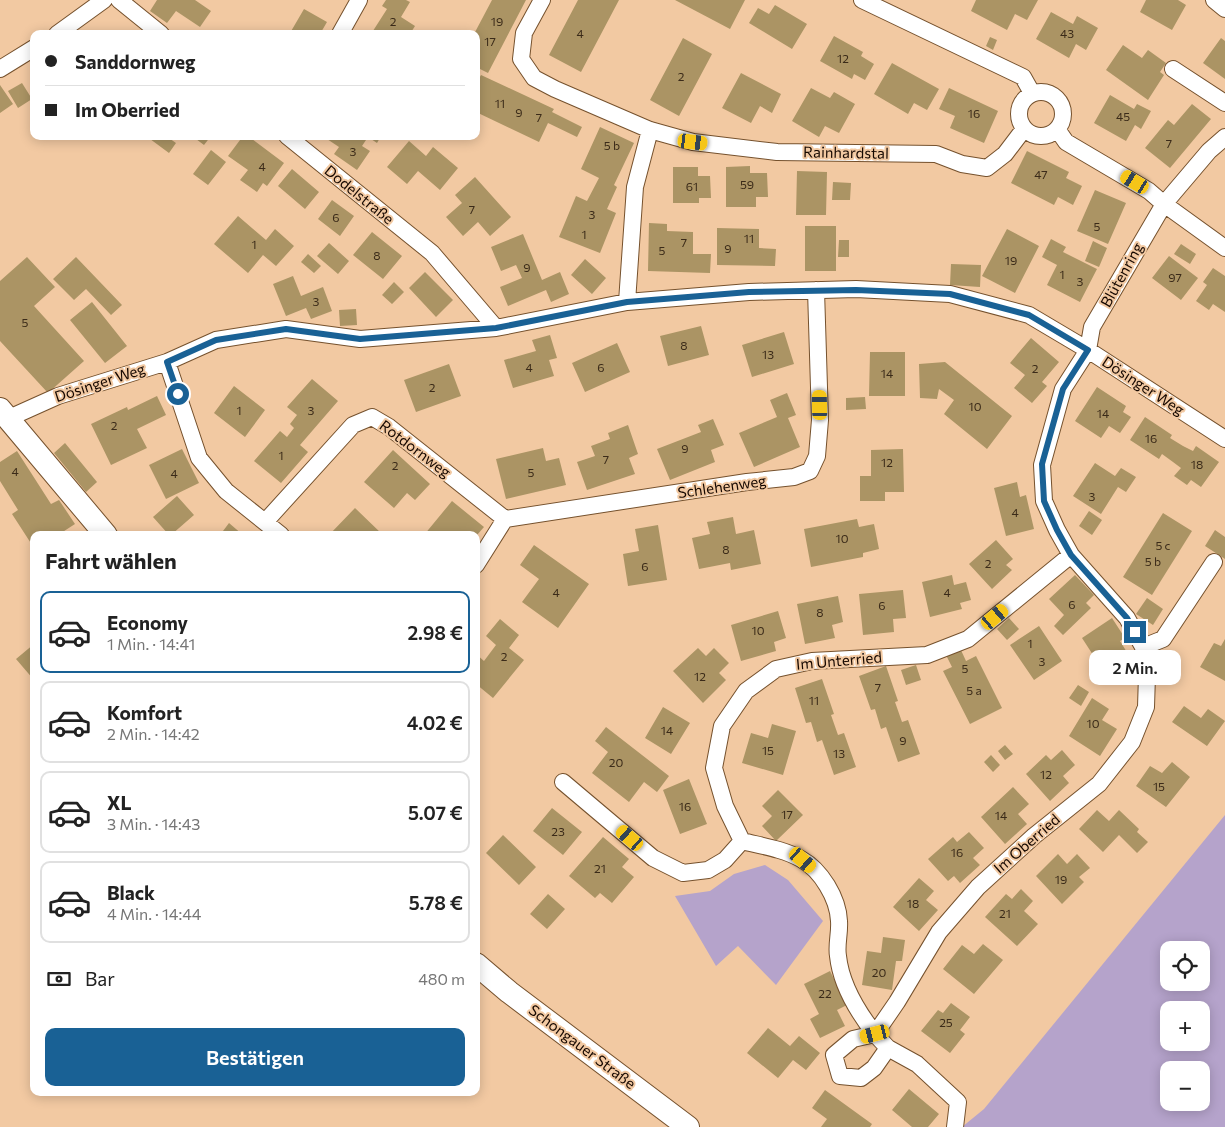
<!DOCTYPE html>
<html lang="de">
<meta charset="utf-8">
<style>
body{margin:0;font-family:Commissioner,sans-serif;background:#f6f6f6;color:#222;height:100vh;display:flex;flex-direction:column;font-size:19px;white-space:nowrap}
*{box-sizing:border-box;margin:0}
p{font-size:16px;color:#767676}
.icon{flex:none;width:28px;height:28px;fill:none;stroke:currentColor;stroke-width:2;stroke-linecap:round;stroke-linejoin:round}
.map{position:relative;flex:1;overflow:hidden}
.drawer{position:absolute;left:30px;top:531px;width:450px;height:565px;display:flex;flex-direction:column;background:#fff;border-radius:10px;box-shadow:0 2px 12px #0003}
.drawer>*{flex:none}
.guide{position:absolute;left:30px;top:30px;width:450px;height:110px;border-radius:10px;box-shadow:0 2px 12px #0003;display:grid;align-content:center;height:110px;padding:0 15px;background:#fff}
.buttons{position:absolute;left:1160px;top:941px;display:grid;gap:10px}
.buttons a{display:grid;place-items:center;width:50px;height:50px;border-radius:10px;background:#fff;box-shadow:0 2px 12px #0003;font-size:25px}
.end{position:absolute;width:22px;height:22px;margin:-11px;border:6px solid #196195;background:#fff;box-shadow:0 0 0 2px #fff}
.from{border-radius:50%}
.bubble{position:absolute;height:35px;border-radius:10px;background:#fff;box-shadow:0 2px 12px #0003;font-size:16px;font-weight:600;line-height:35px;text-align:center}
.car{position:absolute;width:15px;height:30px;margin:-15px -8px;border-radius:6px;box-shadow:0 0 4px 1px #0007;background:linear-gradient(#f5c518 24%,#345 0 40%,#f5c518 0 76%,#345 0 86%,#f5c518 0)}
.guide b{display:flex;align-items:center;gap:18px;height:48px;font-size:19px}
.guide b+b{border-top:1px solid #e0e0e0}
.guide i{width:12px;height:12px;background:#222}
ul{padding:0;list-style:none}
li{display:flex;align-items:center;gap:15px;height:82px;margin:0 10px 8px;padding:0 5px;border:2px solid #e0e0e0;border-radius:10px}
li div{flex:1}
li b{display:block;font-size:19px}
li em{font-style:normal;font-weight:600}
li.on{border-color:#196195}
li>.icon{width:45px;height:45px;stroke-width:1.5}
h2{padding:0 15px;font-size:22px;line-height:60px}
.pay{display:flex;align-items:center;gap:12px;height:55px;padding:0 15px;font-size:19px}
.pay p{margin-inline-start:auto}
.action{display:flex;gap:10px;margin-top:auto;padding:10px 15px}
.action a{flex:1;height:58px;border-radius:10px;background:#196195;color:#fff;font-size:20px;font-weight:600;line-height:58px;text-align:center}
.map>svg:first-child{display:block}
.green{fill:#b5a3cb;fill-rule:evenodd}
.building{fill:#ab9464}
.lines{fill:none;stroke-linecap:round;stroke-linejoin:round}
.minor-casing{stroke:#75512d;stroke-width:18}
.secondary-casing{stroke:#75512d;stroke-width:24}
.minor{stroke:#fff;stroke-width:16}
.secondary{stroke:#fff;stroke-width:22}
.route{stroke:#196195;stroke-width:6}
.labels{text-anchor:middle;stroke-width:4;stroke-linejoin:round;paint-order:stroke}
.number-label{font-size:12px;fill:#3b2b19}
.street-label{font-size:15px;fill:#160800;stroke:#f2c9a2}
</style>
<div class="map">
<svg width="1225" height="1127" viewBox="0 0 1225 1127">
<rect width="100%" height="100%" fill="#f2c9a2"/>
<path class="green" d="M1225,815v312h-263l22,-18zM1169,950h32v32h-32zM1169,1010h32v32h-32zM1169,1070h32v32h-32z
M765,865l23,15 35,41 -47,64 -38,-39 -22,20 -41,-70 35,-5 24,-17z"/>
<path class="building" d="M157,0h38l16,11 -11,16 -24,-16 -9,12 -17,-12z
M386,0h20l4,2 -9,15 14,9 -5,8h-39l16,-25 -5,-3z
M492,0h34l-38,73 -12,-6v-33h-2z
M578,0h41l-38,72 -32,-17z
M675,0h70l-15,29z
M976,0h62l-11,20 -12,-6 -8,16 -36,-19z
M1146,0h32l8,5 -14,25 -32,-18z
M775,5l32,19 -15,25 -43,-26 9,-15 11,6z
M304,9l23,13 -7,12 -30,-1z
M1051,12l22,12 4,-8 21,12 -12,22 -10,-6 -7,14 -33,-19z
M834,36l29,16 -2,4 13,8 -9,16 -11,-6 -2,5 -32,-18z
M990,37l7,3 -4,10 -7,-4z
M683,38l29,16 -33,62 -29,-16z
M1221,38l4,3v38l-22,-16z
M1123,45l19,13 6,-8 18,13 -6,9 4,3 -16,25 -42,-30z
M892,63l47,26 -12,21 -13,-7 -6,11 -34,-20z
M741,73l40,21 -9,19 -12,-7 -9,17 -29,-15z
M481,75l73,34 -2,3 30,15 -5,10 -29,-14 -9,19 -63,-30v-28z
M22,83l10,16 -14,9 -10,-17z
M0,85l13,19 -13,9z
M811,88l19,10 4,-6 21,12 -16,29 -14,-7 -6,11 -27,-16z
M949,88l49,23 -14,32 -34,-15 5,-12 -16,-7z
M1110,95l24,14 3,-5 14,7 -10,18 -6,-4 -9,16 -32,-18z
M1192,104l19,15 -41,49 -25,-20 23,-28 6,5z
M600,127l34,16 -20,42 3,2 -10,22 9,4 -16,40 -41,-16 17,-41 11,5 12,-23 -18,-9z
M146,136h20l10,7 -7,10z
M192,136h19l-7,9z
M243,136h5l36,27 -17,23 -4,-3 -6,9 -17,-12 8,-10 -20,-14z
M329,136h52l-4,7 -9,-6 -6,9 8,5 -13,19 -23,-16 5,-7 -12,-8z
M409,141l17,15 7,-9 25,21 -18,22 -22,-19 -11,13 -20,-17z
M211,150l15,12 -18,23 -15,-11z
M1027,151l42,21 -3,6 16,8 -9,19 -15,-8 -4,8 -43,-22z
M750,166v7h17l1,24h-12v10h-30v-40z
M673,167h25v9h12l1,22h-12v5h-26z
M292,169l27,23 -14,17 -27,-23z
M797,171l30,1 -1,43h-30z
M475,177l36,40 -21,19 -12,-14 -15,14 -17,-19 16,-14 -7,-8z
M833,182l18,1 -1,17h-18z
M1095,190l31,13 -18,41 -31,-13z
M332,200l22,16 -14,20 -22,-17z
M238,216l28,24 9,-11 19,17 -18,20 -13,-11 -15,18 -34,-29z
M649,223l18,1v7l26,1v22h18l-1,19 -62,-2z
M805,226h31v45h-31z
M717,228l42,1v19l17,1 -1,17 -58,-1z
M1007,229l32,17 -24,47 -33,-17z
M372,232l30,24 -19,23 -30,-24z
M523,234l19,46 18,-8 9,22 -18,8 -5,-12 -38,16 -8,-19 22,-9 -6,-13 -15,6 -10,-24z
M1051,239l15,8 -3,5 34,17 -17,33 -33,-17 10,-20 -15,-8z
M839,240h10v17h-11z
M1093,241l14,7 -8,19 -14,-6z
M329,243l20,18 -11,13 -21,-18z
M1181,244l15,10 -6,10 -16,-10z
M308,254l13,12 -7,7 -13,-11z
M1169,256l29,22 -17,22 -29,-22z
M27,257l28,30 -21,19 50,55 -36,32 -48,-52v-60z
M76,257l46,48 -11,10 -25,-26 -12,11 -21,-21z
M585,259l21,19 -14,16 -21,-19z
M951,264l30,1 -1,22 -30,-2z
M1213,268l12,8v36l-12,-8 -4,6 -13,-9 11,-16 -4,-3z
M425,272l28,28 -17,17 -27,-29z
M293,276l8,20 22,-9 9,24 -21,8 -5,-11 -20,8 -13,-32z
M394,282l10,10 -12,12 -10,-9z
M92,302l35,44 -22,17 -35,-43z
M356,309l1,16 -17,1 -1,-16z
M701,326l8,29 -41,11 -8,-30z
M784,332l10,32 -42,13 -10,-32z
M550,335l7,23 -8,2 5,16 -41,12 -9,-28 32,-9 -4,-11z
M1031,338l28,24 -17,20 5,4 -15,17 -18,-15 11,-13 -15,-12z
M617,343l13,29 -45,20 -13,-29z
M870,352h35v44h-36z
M945,362l67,54 -25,33 -43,-35 10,-14 -15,-11 -2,10 -17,-1 -1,-34z
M449,364l12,32 -45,16 -12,-32z
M312,379l26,22 -38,44 8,7 -27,31 -27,-22 26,-30 7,6 7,-9 -4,-4 7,-9 -10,-8z
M234,386l31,24 -20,27 -31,-24z
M1097,387l29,19 -3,6 8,5 -11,16 -11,-7 -8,12 -26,-17z
M787,393l9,22 -8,3 12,29 -46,20 -15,-34 38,-16 -7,-17z
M157,396l9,19 -29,14 10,19 -36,17 -20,-41 36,-17 1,3z
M865,397l1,12 -20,1v-12z
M1145,417l27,18 -2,3 13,8 10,5 3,-5 23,16 -18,25 -10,-7 -4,5 -13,-9 7,-8 -8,-6 -11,-8 -3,5 -29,-19z
M713,419l11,26 -13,5 4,12 -45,18 -13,-31 44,-17 -3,-7z
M628,425l10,29 -9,4 6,16 -48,16 -10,-28 18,-6 -4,-10 19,-7 -2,-6z
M65,443l32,39 -11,10 -32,-39z
M543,448l3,13 13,-3 7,27 -60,14 -10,-40z
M182,449l17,34 -33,16 -17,-34z
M903,449l1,43h-19v9h-25v-25h11v-26z
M393,450l37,34 -15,16 -8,-7 -13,15 -30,-26z
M17,451l34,53 8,-4 16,24 -17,11h-24v13l-22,-34 6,-4 -18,-29v-19z
M1095,463l20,13 6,-8 15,9 -10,15 -8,-5 -17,27 -28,-18z
M1017,482l3,15 6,-2 8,34 -28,7 -12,-48z
M177,496l17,19 -23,20h-2l-16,-18z
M452,501l32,26 -7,8h-53z
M355,508l28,27h-54z
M1089,511l13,9 -10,15 -13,-9z
M1163,513l29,18 -40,64 -29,-18z
M733,517l3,17 18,-4 7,34 -30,6 -1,-7 -31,6 -7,-31 18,-4 -3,-12z
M857,519l2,8 15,-3 5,25 -16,4v4l-52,10 -7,-38z
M229,523l14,12h-23z
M658,525l9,55 -39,6 -5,-32 16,-3 -4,-22z
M1215,530l10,7v22l-20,-13z
M996,540l17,19 -7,6 6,5 -20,19 -23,-25z
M534,545l55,39 -31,44 -36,-26 17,-23 -19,-14z
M952,575l2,10 12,-3 5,18 -11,3 2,6 -32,8 -8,-35z
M1075,575l19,20 -8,8 5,5 -28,27 -9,-9 10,-11 -15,-16z
M903,590l3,28 -13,1 1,13 -31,3 -4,-41z
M838,596l5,26 -11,3 3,13 -30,6 -8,-40z
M1147,598l16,11 -10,16 -17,-11z
M778,611l8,27 -12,4 2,9 -35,10 -10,-36z
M1009,618l10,11 -12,11 -10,-11z
M1112,618l13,20 -5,3 8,13 -21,14 -8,-12 -4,2 -13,-20z
M500,619l19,16 -10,13 15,12 -31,38 -17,-14v-30l8,7 12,-16 -10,-9z
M1039,626l23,35 -28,19 -24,-35z
M1225,639v42l-25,-14 14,-24 7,3z
M34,644v36l-18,-21z
M698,648l8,8 8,-8 15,15 -10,10 7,7 -23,23 -30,-32z
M960,648l6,13 10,-5 26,52 -32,16 -27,-53 9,-4 -6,-12z
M916,665l5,15 -15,5 -5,-15z
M886,666l12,35 -3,1 7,20 6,-2 12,34 -22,8 -12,-35 -5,2 -6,-20 -4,1 -12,-34z
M822,679l12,35 -3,1 7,20 6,-2 12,34 -22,8 -12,-35 -5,2 -6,-20 -5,1 -11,-35z
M1078,685l11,7 -8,14 -12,-8z
M1092,698l17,11 -7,11 15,9 -17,27 -31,-20z
M1184,706l17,12 7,-9 17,12 -18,25 -35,-24z
M663,707l27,16 -19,31 -26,-16z
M772,724l24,7 -13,44 -41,-12 9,-30 17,5z
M606,727l63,49 -12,16 -13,-10 -15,20 -37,-29 16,-21 -13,-11z
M1005,745l8,9 -8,6 -7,-9z
M1062,750l13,15 -12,11 6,7 -19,18 -24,-27 20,-19 5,5z
M991,755l9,10 -7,7 -9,-10z
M1172,762l18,15 -24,30 -30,-21 14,-20 12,7z
M689,779l18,45 -27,10 -17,-44z
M1013,787l16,17 -11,10 9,10 -22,20 -24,-27z
M778,790l25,25 -27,26 -14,-15 10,-10 -10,-10z
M552,808l30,24 -19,23 -30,-24z
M1097,810l12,11 10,-11 20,19 -2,3 11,10 -11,11 -18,-18 -16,17 -24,-23z
M969,832l15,16 -11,10 7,7 -20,18 -6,-7 -6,5 -20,-22 25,-22 4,5z
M503,835l33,32 -17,18 -33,-32z
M603,837l26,22 -7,8 12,10 -22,26 -12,-10 -5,5 -26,-22z
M1058,854l9,10 10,-10 13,14 -11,9 5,5 -22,22 -26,-28z
M919,878l15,13 -8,9 12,10 -19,21 -26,-24z
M1021,889l12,12 -9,10 14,13 -21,22 -32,-29 21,-23 6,5z
M548,894l17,15 -18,20 -17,-15z
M883,937l22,3 -3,21h-6l-4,29 -30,-5 5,-34 14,2z
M983,944l20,16 -29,34 -31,-25 19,-24 12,9z
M830,971l17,34 -10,5 8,16 -25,12 -10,-19 9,-5 -15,-30z
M951,1003l19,14 -10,13 5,4 -15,19 -29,-22 17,-21 5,3z
M768,1028l22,18 9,-10 21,17 -14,17 -13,-10 -15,18 -31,-25z
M909,1089l30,25 -11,13h-16l-20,-17z
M825,1090l47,34 -2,3h-49l6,-8 -15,-11z"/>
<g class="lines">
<defs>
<path id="minor" d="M119,0l42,34
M542,0l-18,33 -3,26 13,19 21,11 95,41 43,12 84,10 159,2 26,10 25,4 18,-14 19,-25
M862,0l161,77 9,16
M1214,0l11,9
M57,34l47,-34
M340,34l19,-34
M0,69l34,-21
M1173,69l52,34
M1019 114a22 22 0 1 1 44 0a22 22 0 1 1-44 0Z
M1057,129l9,13 83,49 15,13 61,44
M287,136l145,117 64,75
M627,302l8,-115 15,-57
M167,362l32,96 27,33 55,44
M9,418l49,-22 109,-34 49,-22 70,-11 74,10 136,-11 131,-26 122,-10 107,-3 94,5 79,21 59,35 137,89
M265,522l88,-97 19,-8 17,10 116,92
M476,565l29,-46 242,-37 47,-5 16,-6 7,-15 3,-36 -4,-130
M1143,647l-16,-29 -56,-63 -14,-25 -13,-29 -2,-36 21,-76 25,-39 4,-23 72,-123 45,-53 16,-14
M563,782l90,76 30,15 25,-3 17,-10 17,-19c20,5 41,8 59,18 20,11 37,39 38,62 1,12 -3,24 -1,35 3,29 19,55 37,78l-22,5 -19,16 6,21 21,2 13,-10 14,-20
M742,841l-17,-35 -11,-38 8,-42 24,-35 30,-22 36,-8 115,-6 41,-16 103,-84
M955,1127l3,-25 -41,-38 -29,-16 -13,-14 22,-32 42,-70 39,-45 56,-51 65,-52 33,-42 14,-35 1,-32 -4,-28 20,-8 51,-77"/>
<path id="secondary" d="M0,409l106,126
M476,964l33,28 179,135"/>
</defs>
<use href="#minor" class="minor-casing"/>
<use href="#secondary" class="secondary-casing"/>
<use href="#minor" class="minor"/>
<use href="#secondary" class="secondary"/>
</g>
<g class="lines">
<path class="route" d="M178,394l-11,-32 49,-22 70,-11 74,10 136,-11 131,-26 122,-10 107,-2 94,4 79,21 59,35 -25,39 -21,75 2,37 13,29 14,25 56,63 8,14"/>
</g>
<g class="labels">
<g class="number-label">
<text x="393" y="26">2</text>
<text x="497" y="26">19</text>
<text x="580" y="38">4</text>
<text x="1067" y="38">43</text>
<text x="490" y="46">17</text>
<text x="843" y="63">12</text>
<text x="681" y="81">2</text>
<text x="500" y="108">11</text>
<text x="519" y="117">9</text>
<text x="974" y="118">16</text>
<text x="1123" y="121">45</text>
<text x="539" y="122">7</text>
<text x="1169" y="148">7</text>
<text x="612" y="150">5 b</text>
<text x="353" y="156">3</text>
<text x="262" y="171">4</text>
<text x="1041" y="179">47</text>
<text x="747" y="189">59</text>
<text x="692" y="191">61</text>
<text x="472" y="214">7</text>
<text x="592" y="219">3</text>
<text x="336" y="222">6</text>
<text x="1097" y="231">5</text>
<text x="584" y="239">1</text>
<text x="749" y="243">11</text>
<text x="684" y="247">7</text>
<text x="254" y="249">1</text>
<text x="728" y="253">9</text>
<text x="662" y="255">5</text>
<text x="377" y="260">8</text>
<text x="1011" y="265">19</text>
<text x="527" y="272">9</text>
<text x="1062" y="279">1</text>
<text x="1175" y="282">97</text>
<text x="1080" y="286">3</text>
<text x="316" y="306">3</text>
<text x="25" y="327">5</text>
<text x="684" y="350">8</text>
<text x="768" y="359">13</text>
<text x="529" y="372">4</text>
<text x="601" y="372">6</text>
<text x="1035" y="373">2</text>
<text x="887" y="378">14</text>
<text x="432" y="392">2</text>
<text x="975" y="411">10</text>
<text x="239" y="415">1</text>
<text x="311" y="415">3</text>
<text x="1103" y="418">14</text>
<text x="114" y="430">2</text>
<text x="1151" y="443">16</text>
<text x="685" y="453">9</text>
<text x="281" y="460">1</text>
<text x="606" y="464">7</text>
<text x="887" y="467">12</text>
<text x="1197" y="469">18</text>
<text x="395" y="470">2</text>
<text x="15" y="476">4</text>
<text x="531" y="477">5</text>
<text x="174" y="478">4</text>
<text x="1092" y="501">3</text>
<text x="1015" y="517">4</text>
<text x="842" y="543">10</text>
<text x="1163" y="550">5 c</text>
<text x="726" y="554">8</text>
<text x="1153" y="566">5 b</text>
<text x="988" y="568">2</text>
<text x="645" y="571">6</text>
<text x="556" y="597">4</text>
<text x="947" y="597">4</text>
<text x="1072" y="609">6</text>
<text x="882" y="610">6</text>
<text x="820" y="617">8</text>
<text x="758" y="635">10</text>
<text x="1030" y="648">1</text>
<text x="504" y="661">2</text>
<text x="1042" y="666">3</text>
<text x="965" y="673">5</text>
<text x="700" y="681">12</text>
<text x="878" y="692">7</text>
<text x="974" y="695">5 a</text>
<text x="814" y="705">11</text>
<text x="1093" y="728">10</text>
<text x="667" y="735">14</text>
<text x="903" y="745">9</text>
<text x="768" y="755">15</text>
<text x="839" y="758">13</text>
<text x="616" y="767">20</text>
<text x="1046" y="779">12</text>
<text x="1159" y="791">15</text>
<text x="685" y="811">16</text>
<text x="787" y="819">17</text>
<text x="1001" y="820">14</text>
<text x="558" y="836">23</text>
<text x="957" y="857">16</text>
<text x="600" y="873">21</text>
<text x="1061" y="884">19</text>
<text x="913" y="908">18</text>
<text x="1005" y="918">21</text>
<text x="879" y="977">20</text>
<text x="825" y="998">22</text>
<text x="946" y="1027">25</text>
</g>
<g class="street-label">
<text transform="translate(846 153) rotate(1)" y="5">Rainhardstal</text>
<text transform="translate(359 195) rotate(39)" y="5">Dodelstraße</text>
<text transform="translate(1122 275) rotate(-61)" y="5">Blütenring</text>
<text transform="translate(100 383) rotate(-18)" y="5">Dösinger Weg</text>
<text transform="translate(1143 386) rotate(33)" y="5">Dösinger Weg</text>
<text transform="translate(415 449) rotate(37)" y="5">Rotdornweg</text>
<text transform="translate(722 487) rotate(-8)" y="5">Schlehenweg</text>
<text transform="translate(839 661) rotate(-5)" y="5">Im Unterried</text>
<text transform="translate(1027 844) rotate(-41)" y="5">Im Oberried</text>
<text transform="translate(582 1047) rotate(37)" y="5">Schongauer Straße</text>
</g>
</g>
</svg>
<div class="buttons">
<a><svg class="icon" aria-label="locate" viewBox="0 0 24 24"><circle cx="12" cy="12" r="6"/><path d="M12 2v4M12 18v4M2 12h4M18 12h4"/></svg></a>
<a>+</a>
<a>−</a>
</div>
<i class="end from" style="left:178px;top:394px"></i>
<i class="end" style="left:1135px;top:632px"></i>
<div class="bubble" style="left:1089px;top:650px;width:92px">2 Min.</div>
<i class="car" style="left:693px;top:142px;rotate:97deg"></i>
<i class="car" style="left:1135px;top:182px;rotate:301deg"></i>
<i class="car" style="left:820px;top:405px;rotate:359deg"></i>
<i class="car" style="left:995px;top:617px;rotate:50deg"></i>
<i class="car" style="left:630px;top:838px;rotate:311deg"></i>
<i class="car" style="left:803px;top:860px;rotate:131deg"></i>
<i class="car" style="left:875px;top:1034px;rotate:256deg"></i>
<div class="guide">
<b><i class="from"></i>Sanddornweg</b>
<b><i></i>Im Oberried</b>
</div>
<section class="drawer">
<h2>Fahrt wählen</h2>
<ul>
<li class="on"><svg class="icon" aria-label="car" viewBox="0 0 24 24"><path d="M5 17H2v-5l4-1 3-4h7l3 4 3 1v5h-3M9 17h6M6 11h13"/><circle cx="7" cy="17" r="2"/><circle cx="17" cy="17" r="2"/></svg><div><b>Economy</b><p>1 Min. · 14:41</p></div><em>2.98 €</em></li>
<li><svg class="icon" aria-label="car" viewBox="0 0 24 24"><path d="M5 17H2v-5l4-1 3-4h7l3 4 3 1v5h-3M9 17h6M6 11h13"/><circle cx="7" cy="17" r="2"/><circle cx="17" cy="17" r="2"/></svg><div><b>Komfort</b><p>2 Min. · 14:42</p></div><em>4.02 €</em></li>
<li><svg class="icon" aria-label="car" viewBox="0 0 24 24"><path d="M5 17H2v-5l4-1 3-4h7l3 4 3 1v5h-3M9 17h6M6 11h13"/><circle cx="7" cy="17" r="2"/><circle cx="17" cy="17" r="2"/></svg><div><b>XL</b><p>3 Min. · 14:43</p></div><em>5.07 €</em></li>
<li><svg class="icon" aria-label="car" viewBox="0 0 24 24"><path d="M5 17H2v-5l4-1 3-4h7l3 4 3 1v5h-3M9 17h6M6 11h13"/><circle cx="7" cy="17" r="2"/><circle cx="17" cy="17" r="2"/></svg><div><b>Black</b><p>4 Min. · 14:44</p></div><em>5.78 €</em></li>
</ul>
<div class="pay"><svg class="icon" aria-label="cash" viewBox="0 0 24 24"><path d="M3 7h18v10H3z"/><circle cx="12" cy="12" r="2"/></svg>Bar<p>480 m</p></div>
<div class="action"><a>Bestätigen</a></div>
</section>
</div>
